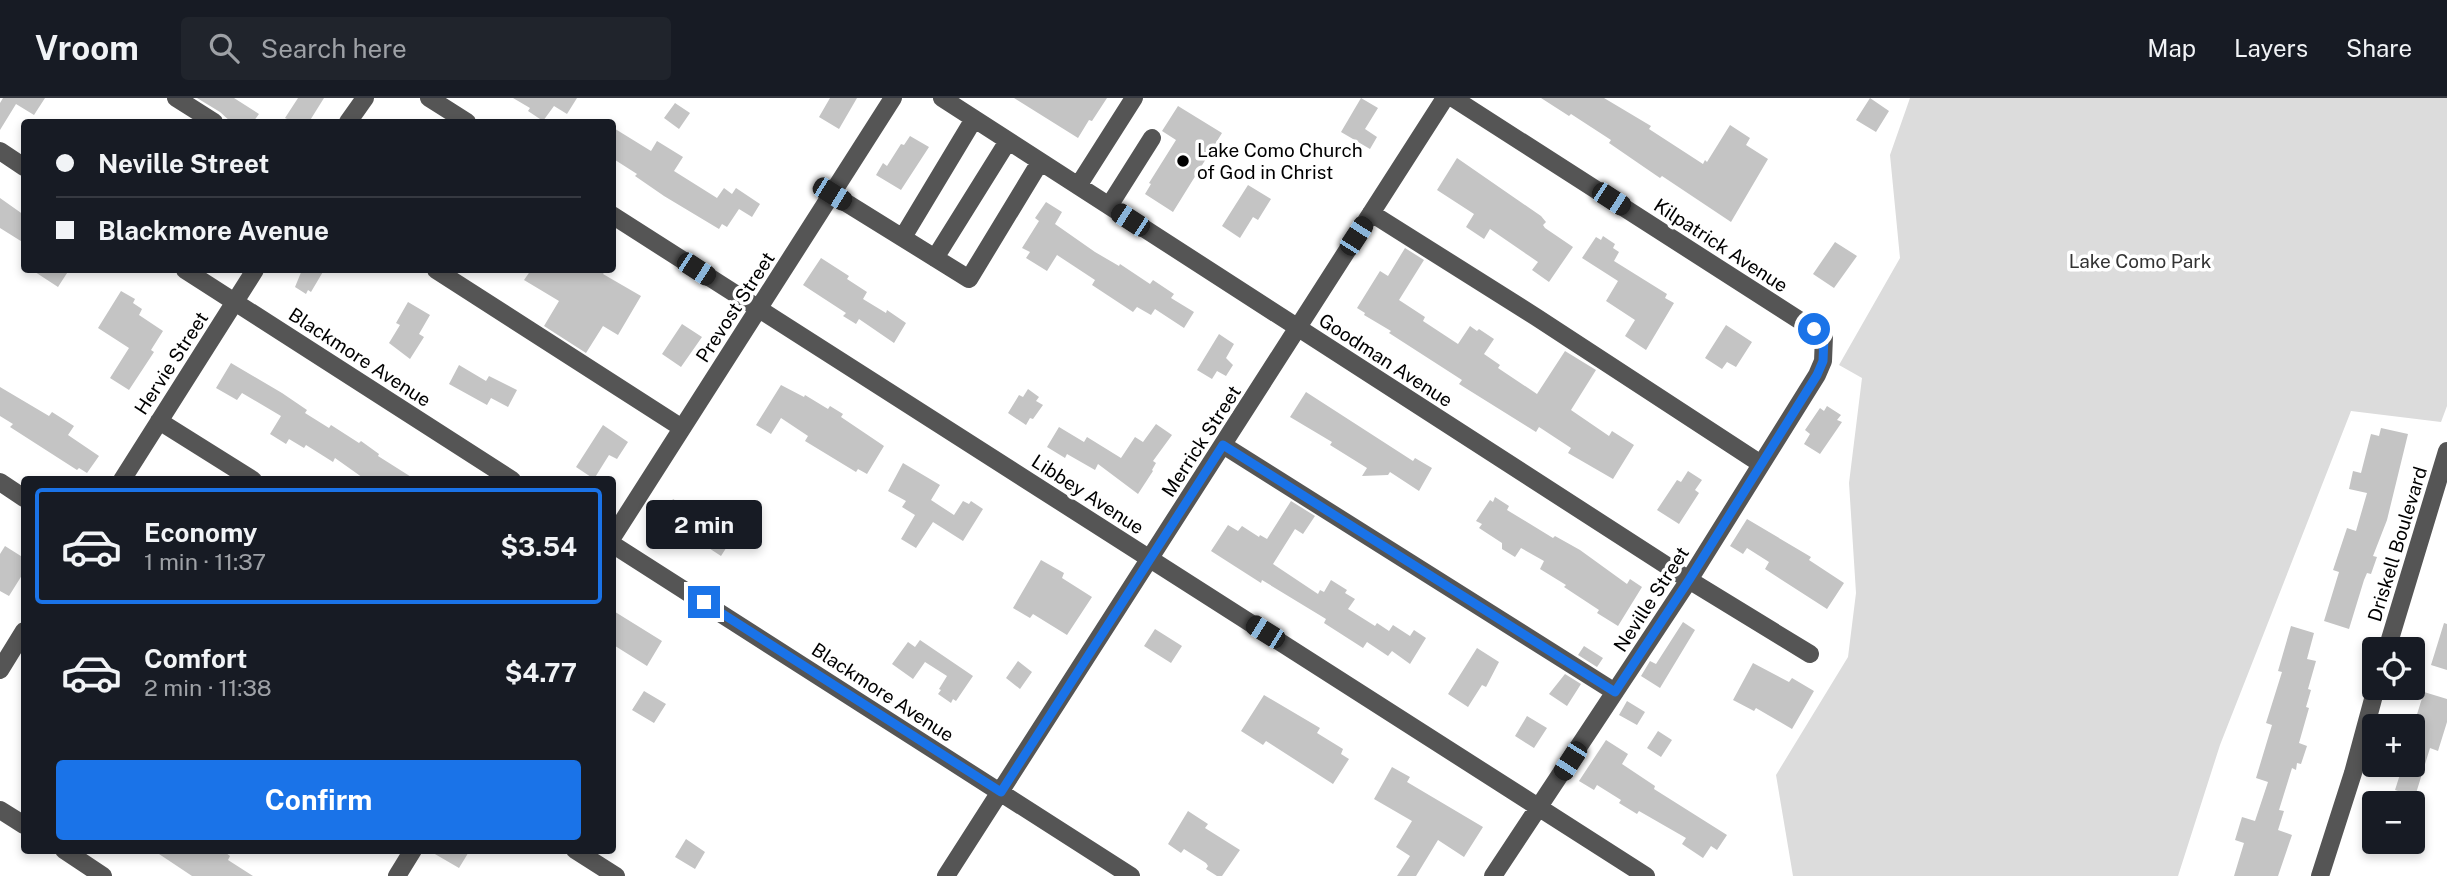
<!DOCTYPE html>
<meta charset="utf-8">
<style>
body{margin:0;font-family:"Public Sans",sans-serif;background:#20242c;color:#f1f3f6;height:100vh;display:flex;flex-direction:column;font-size:26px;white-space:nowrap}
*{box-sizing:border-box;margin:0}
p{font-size:23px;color:#9ea1a6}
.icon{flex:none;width:38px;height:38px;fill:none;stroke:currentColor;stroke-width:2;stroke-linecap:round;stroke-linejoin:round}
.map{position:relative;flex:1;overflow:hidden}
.side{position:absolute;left:21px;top:378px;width:595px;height:378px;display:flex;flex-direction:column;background:#171b24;border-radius:7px;box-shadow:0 4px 10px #0003}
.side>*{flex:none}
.hud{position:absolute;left:21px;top:21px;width:595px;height:154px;border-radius:7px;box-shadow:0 4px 10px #0003;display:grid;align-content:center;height:154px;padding:0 35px;background:#171b24}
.controls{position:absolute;left:2362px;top:539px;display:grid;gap:14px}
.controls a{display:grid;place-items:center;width:63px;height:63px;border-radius:7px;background:#171b24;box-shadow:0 4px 10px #0003;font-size:35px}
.end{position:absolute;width:32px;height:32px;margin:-16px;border:9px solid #1a73e8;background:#fff;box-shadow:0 0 0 4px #fff}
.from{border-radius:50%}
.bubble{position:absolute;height:49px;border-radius:7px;background:#171b24;box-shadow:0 4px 10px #0003;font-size:23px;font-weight:700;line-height:49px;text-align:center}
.car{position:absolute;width:21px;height:42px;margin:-21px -10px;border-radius:9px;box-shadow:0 0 5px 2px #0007;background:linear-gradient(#222 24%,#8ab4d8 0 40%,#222 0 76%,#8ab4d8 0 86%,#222 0)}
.hud b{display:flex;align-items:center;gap:24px;height:66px;font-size:26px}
.hud b+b{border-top:2px solid #363941}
.hud i{width:18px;height:18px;background:#f1f3f6}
ul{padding:12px 0 0;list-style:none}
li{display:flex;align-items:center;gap:21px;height:116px;margin:0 14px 10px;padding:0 21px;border:4px solid transparent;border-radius:7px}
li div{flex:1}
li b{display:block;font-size:26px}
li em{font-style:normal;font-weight:700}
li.selected{border-color:#1a73e8}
li>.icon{width:63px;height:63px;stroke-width:1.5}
.primary-button{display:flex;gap:14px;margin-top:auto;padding:14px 35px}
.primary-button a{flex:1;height:80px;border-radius:7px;background:#1a73e8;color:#fff;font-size:28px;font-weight:700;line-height:80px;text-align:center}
header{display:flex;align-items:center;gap:42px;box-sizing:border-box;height:98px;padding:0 35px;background:#171b24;border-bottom:2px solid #363941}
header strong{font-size:33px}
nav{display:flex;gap:38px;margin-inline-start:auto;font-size:24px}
.search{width:490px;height:63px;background:#20242c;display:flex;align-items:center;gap:18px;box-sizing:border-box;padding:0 24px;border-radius:7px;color:#9ea1a6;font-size:26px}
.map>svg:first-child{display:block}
.green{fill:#dcdcdc}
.building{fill:#c4c4c4}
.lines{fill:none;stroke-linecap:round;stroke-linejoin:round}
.minor{stroke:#555;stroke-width:18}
.route{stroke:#1a73e8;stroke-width:9}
.poi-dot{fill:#000;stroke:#fff;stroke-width:2.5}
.labels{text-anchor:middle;stroke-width:7;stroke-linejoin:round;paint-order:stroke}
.poi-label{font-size:19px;fill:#000;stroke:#fff;text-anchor:start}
.street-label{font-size:19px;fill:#000;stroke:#fff}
.park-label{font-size:19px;fill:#333;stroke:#fff}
</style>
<header>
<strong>Vroom</strong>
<div class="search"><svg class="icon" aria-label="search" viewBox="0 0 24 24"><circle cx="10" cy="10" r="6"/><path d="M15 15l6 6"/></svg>Search here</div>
<nav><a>Map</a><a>Layers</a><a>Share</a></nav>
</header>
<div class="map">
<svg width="2447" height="778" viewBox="0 0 2447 778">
<rect width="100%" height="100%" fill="#fff"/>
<path class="green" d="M1910,0h537v308l-6,16 -90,-11 -131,334 -42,131h-385l-17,-101 72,-118 8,-64 -7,-110 13,-105 -23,-13 61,-107 -10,-103z"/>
<path class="building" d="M3,0h42l-11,17 -18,-11 -16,26v-27z
M197,0h37l25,16 -6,8h-22l-11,-10z
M298,0h26l-15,24h-16l-8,-4z
M513,0h64l-10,16 -13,-8 -11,15 -15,-10 2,-3z
M830,0h27l-18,31 -20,-12z
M1014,0h93l-15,23 -3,-1 -11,18z
M1361,0l17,10 -13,21 12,8 -7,12 -29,-17z
M1541,0h63l47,28 -2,3 54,35 2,-4 2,2 23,-37 20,13 -4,7 22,14 -37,63 -69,-46 -2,2 -19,-13 -32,-22 2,-3 -40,-26 -2,2z
M1870,0l19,13 -13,21 -20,-12z
M675,5l15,10 -11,16 -15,-11z
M1178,8l44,27 -49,79 -28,-18 6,-10 -2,-1 27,-43 -14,-9z
M612,29l39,24 6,-10 26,16 -9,14 43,27 7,-10 8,6 4,-6 24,16 -8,13 -13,-8 -12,18 -5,-3 -3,5 -55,-33 -29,-20 2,-2 -25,-16z
M910,38l19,11 -28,43 -25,-15 7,-12 4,3 14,-22 3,1z
M1457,60l84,58 5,6 -3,3 2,3 28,19 -24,35 -17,-12 6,-8 -48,-33 -6,10 -18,-12 8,-13 -37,-24z
M1248,87l23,14 -13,21 -5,-3 -13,21 -18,-12z
M0,100l24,17v28l-24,-15z
M1046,104l16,10 -7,12 40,28 24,14 1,-2 30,20 3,-4 21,14 -3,4 23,14 -10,16 -29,-19 -4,6 -14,-8 -4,5 -41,-27 3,-5 -38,-25 -10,16 -21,-13 4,-6 -8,-4 17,-27 -4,-3z
M1603,138l12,8 -2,4 6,4 -5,9 53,33 -2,4 9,5 -28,47 -21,-14 10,-16 -29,-19 12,-20 -36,-23 14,-21 5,3z
M1835,144l22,14 -23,32 -21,-14z
M1405,150l19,12 -25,40 26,17 -2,4 35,23 12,-18 7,5 2,-2 15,10 -10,15 16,11 -2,3 39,26 28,-43 31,19 -25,40 38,26 3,-5 22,14 -21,34 -45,-26 3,-5 -32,-21 -3,5 -77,-48 3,-4 -73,-47 2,-2 -27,-16 1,-2 -8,-5 23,-37 8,5z
M821,160l28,18 -2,3 20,13 -4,7 23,14 1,-3 19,13 -12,20 -35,-24 -3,5 -13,-8 3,-3 -43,-28z
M32,172h37l-11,17z
M302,172h22l-13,22 -3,-2 -2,4 -11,-7z
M531,172h75l-3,4 38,22 -23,39 -15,-9 -17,27 -42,-27 15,-25 -35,-21z
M121,193l14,8 -2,4 9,6 -3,6 24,16 -12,19 3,2 -25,38 -19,-12 19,-30 -31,-20z
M408,204l22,13 -11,19 5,3 -14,22 -21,-16 11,-18 -4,-2z
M682,226l20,13 -21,30 -19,-13z
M1726,227l26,17 -16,25 -9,-5 -5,7 -17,-11z
M1219,236l15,10 -8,14 7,7 -7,11 -9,-5 -5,8 -15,-9z
M231,265l51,30 25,17 -2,3 24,15 2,-3 28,18 2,-2 18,13 -1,2 38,24h-50l-31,-22 -2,4 -27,-17 -2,3 -15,-9 -3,5 -16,-10 11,-18 -39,-23 -5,7 -21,-12z
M459,267l27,16 3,-5 28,14 -9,17 -17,-9 -4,7 -38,-21z
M781,287l23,12 1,-2 23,14 2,-3 13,8 -2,3 43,29 -17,28 -9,-5 -2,3 -51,-31 3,-5 -27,-18 -10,16 -15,-9z
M0,289l49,29 3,-4 22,14 -6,9 31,21 -12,17 -8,-5 -2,2 -67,-43 3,-3 -13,-8z
M1028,291l11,8 -3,4 7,4 -10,14 -3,-1 -4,7 -18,-12 11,-18 4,2z
M1306,294l107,69 2,-3 17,10 -13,23 -29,-19 -2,3 -26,1 5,-8 -37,-23 2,-3 -42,-25z
M1827,308l14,9 -4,5 5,2 -22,32 -16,-10 6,-10 -5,-4 15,-22 4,3z
M1156,326l16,11 -19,26 3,2 -4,7 1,1 -15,23 -40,-30 -3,6 -28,-16 -2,4 -18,-11 12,-20 25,15 3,-5 34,21 14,-21 8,5z
M603,327l25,17 -11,17 -8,-4 -15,24 -18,-12z
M2381,330l27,6 -21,86 -14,36 4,1 -6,17 -4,-1 -3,7 -15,49 -25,-8 15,-49 -6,-2 14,-42 9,3 11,-38 -18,-4 4,-18 8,2 10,-39 8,2z
M903,365l37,22 -9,15 23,15 9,-14 6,3 2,-3 12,8 -20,32 -30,-19 -17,26 -15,-9 14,-24 -13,-8 4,-6 -18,-10z
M1688,373l14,9 -7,10 4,3 -20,31 -22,-14 20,-30 4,2z
M1495,399l14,9 -2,4 46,28 2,-2 25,14 47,34 3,-5 12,8 -24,39 -21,-13 2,-3 -35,-23 2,-2 -26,-16 4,-8 -23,-13 -6,9 -13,-8v-6l-23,-15 3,-4 -6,-3 14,-21 3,2z
M673,401l42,25 3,-6 19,13 -16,25 -35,-23 -2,4 -18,-11 3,-5 -6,-4z
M1291,403l24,15 -12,18 -8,-5 -22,35 45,30 2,-4 4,2 7,-12 16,10 -2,3 10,6 -7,10 27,17 2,-3 12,8 4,-6 17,11 4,-6 12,8 -16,26 -18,-13 -4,5 -21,-14 -4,6 -39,-25 2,-4 -64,-39 -1,3 -50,-32 17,-26 10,6 4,-5 17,11 1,-2 7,4z
M1747,421l64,38 -2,3 35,23 -17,26 -62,-40 4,-7 -22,-14 -4,6 -13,-8z
M5,448l19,12v14l-15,24 -9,-5v-37z
M1041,462l23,13 -2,5 30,19 -25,38 -34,-21 -3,4 -17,-10z
M612,512l50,31 -15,25 -35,-22z
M1683,524l12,8 -35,58 -19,-12 9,-15 6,3z
M2444,525l3,1v46l-16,-5z
M2291,528l23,7 -7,26 9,2 -8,28 3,1 -5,17 3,1 -10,35 8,3 -6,18 -4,-1 -1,7 -4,-2 -13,42 5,1 -6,19 14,5 -14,41h-44l10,-33 -9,-3 7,-23 13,4 13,-39 -12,-4 16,-53 -6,-2 16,-51 -4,-1z
M1155,531l27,17 -11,17 -27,-17z
M920,542l53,36 -17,25 -3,-2 -2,4 -13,-9 3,-4 -2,-1 8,-13 -22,-14 -12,17 -21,-15 16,-22 7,5z
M1584,548l19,12 -6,9 -19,-12z
M1477,550l22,14 -13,25 -4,-2 -14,22 -20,-13z
M1018,563l14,11 -12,17 -14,-11z
M1753,565l36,19 3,-4 22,13 -22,38 -36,-21 -2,3 -21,-11z
M1565,576l16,10 -14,22 -18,-12z
M644,593l22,13 -12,19 -22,-13z
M2424,594l23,7v23l-9,29 -8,-3 -17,55h-19l4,-12 -3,-1 8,-25h10v-38z
M1264,597l56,33 -3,5 26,16 -2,5 8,5 -16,25 -67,-43 -3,4 -22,-14z
M1627,603l18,11 -8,13 -18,-10z
M1527,618l20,12 -13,20 -19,-12z
M1658,633l14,9 -11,17 -14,-9z
M1606,642l22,14 -6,10 33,22 -1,3 73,46 -10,15 -6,-4 -8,12 -21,-14 4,-6 -47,-27 -2,3 -18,-11 2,-3 -24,-15 -3,5 -15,-9z
M1392,669l18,10 -3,5 76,45 -19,30 -26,-17 -22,36h-19l13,-20 -14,-9 16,-26 -38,-22z
M1188,713l20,13 -3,4 35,22 -18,26h-5l-11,-7 2,-3 -2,-3 -22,-14 -3,4 -13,-9z
M686,741l19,13 -10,17 -20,-12z
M153,752h69l8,6 -2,4 25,16h-61z
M428,752h42l-11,18z"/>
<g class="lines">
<path class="minor" d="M176,0l38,24
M429,0l38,24
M942,0l747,482 121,74
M1453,0l371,238 -1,25 -6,14 -128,205 -196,296
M348,24l17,-24
M0,53l24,16
M1078,88l56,-88
M832,96l137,85 71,-117
M1109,108l43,-68
M1371,115l165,104 225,147
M612,117l1034,661
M903,139l71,-118
M935,160l73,-117
M185,172l327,210
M436,172l246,158
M159,323l94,59
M1223,347l392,247
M122,382l133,-210
M0,384l24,16
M612,440l281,-440
M612,446l519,332
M2387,551l60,-198
M0,572l24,-39
M0,712l24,15
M64,752l39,26
M575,752l41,26
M397,778l16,-26
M946,778l499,-778
M2320,778l33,-103 23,-85"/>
</g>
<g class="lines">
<path class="route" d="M704,504l297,190 222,-347 392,247 74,-112 128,-205 6,-14 1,-25 -10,-7"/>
</g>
<circle class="poi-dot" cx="1183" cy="63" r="7"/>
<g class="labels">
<g class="poi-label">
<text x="1197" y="59">Lake Como Church<tspan x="1197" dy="22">of God in Christ</tspan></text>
</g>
<g class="street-label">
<text transform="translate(1721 147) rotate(33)" y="7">Kilpatrick Avenue</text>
<text transform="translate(735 209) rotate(-57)" y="7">Prevost Street</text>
<text transform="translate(360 259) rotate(33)" y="7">Blackmore Avenue</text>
<text transform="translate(1386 262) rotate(33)" y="7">Goodman Avenue</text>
<text transform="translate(171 265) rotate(-57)" y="7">Hervie Street</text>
<text transform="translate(1201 343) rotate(-57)" y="7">Merrick Street</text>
<text transform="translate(1088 396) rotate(33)" y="7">Libbey Avenue</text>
<text transform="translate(2397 446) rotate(-73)" y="7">Driskell Boulevard</text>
<text transform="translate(1651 501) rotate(-57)" y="7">Neville Street</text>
<text transform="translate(883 594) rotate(33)" y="7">Blackmore Avenue</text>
</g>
<g class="park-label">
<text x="2140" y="170">Lake Como Park</text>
</g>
</g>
</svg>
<div class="controls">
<a><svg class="icon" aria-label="locate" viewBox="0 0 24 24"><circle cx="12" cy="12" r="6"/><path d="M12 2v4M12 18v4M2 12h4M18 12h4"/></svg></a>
<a>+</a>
<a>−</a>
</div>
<i class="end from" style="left:1814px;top:231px"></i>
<i class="end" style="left:704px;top:504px"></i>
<div class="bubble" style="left:646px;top:402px;width:116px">2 min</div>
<i class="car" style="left:832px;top:96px;rotate:122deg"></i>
<i class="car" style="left:1611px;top:101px;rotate:123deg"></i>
<i class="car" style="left:1130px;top:122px;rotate:303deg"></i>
<i class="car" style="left:1356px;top:138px;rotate:33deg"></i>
<i class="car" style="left:696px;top:171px;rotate:123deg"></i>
<i class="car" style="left:1265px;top:534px;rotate:302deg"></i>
<i class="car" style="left:1570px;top:663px;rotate:213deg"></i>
<div class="hud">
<b><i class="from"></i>Neville Street</b>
<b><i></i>Blackmore Avenue</b>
</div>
<section class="side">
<ul>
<li class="selected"><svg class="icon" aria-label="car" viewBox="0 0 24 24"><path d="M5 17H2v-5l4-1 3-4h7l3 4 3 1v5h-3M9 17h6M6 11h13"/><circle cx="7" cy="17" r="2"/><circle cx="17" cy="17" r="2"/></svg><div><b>Economy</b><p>1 min · 11:37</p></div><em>$3.54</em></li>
<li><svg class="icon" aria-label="car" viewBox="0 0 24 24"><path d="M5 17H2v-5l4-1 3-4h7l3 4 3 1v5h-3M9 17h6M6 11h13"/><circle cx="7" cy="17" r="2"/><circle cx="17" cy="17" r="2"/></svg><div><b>Comfort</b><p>2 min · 11:38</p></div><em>$4.77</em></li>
</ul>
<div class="primary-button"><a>Confirm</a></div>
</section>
</div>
